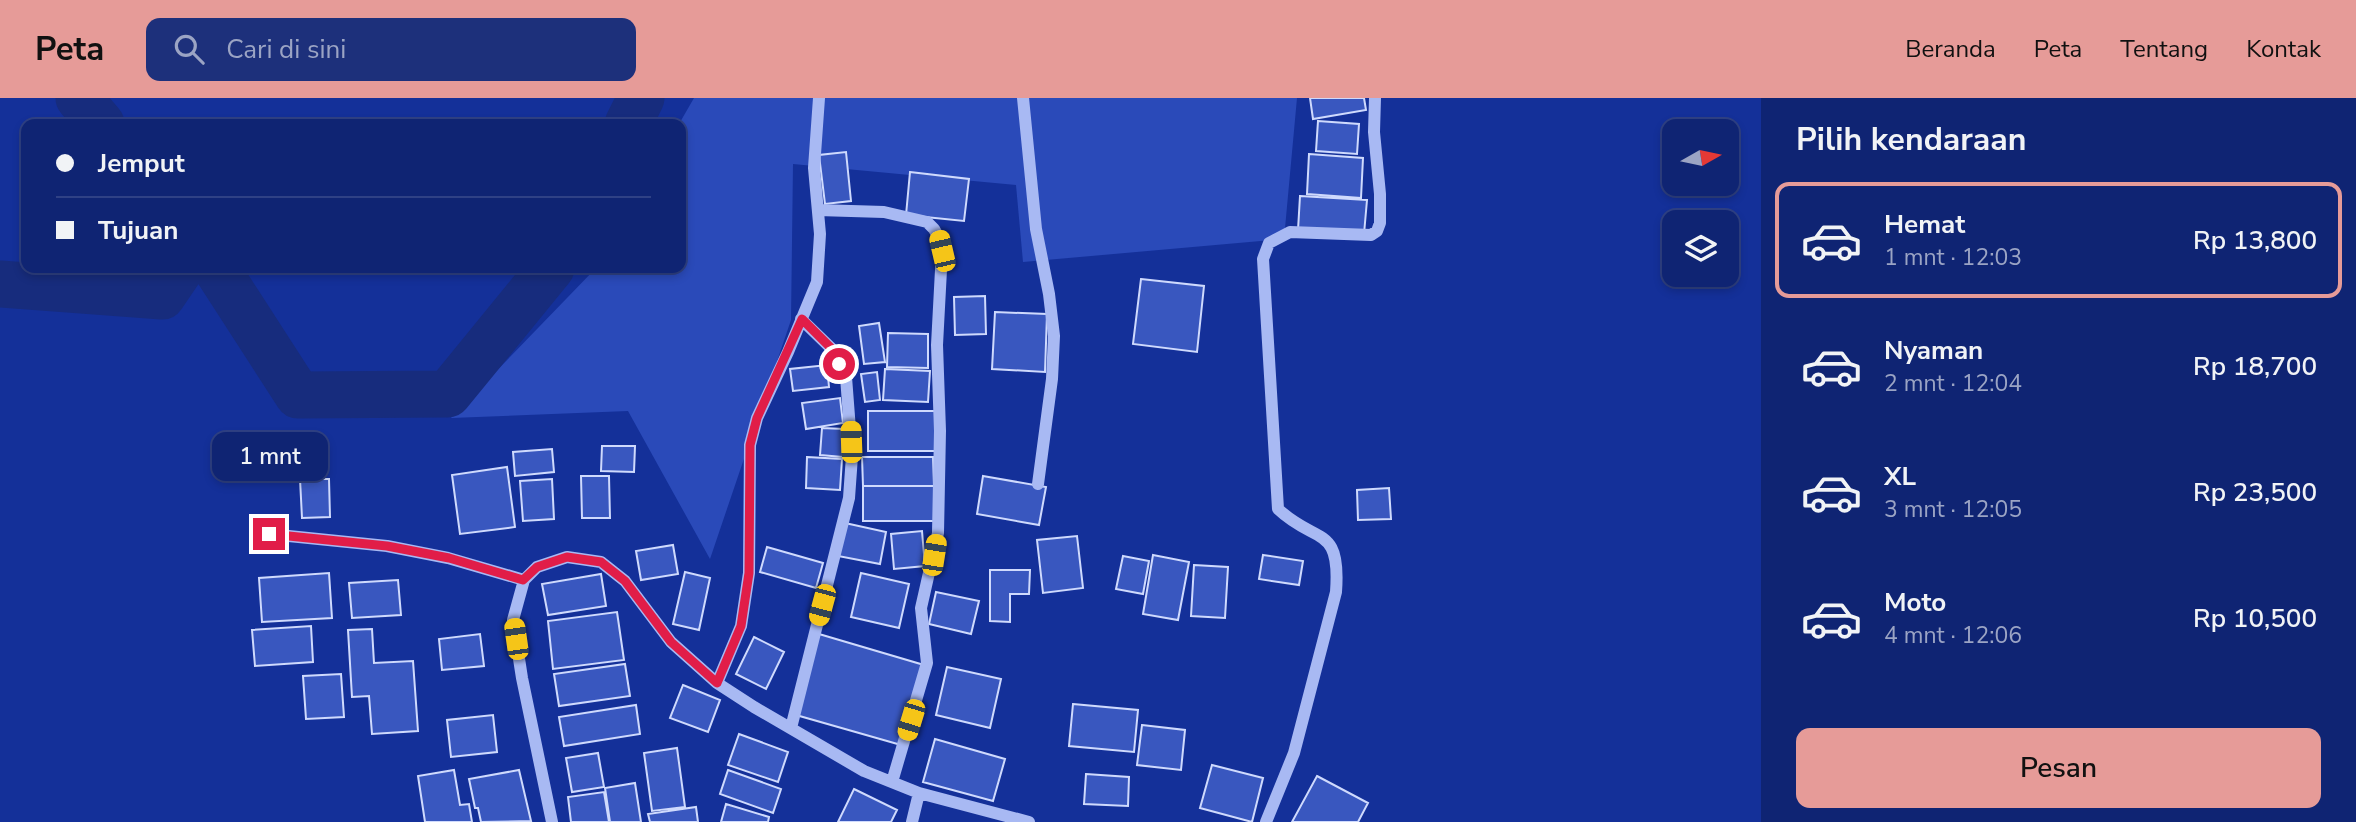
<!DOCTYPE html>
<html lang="id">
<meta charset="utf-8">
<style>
body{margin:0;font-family:"Nunito Sans",sans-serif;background:#1d307b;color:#f1f3f6;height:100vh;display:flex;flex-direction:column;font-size:26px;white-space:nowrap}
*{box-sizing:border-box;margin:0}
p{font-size:23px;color:#9ba4c4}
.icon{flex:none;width:38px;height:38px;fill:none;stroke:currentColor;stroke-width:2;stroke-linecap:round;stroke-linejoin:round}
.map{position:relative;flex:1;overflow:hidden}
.sheet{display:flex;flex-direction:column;background:#0f2473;width:595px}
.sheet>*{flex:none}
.banner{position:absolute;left:21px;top:21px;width:665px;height:154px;border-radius:14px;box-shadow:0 4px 10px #0003,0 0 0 2px #2f4185;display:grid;align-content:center;height:154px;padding:0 35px;background:#0f2473}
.needle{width:46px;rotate:81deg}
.tools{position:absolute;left:1662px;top:21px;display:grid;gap:14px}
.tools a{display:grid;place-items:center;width:77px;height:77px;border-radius:14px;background:#0f2473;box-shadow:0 4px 10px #0003,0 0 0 2px #2f4185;font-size:35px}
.end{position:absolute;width:32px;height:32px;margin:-16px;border:9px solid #e11d48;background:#fff;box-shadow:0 0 0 4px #fff}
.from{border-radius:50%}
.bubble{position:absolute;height:49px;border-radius:14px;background:#0f2473;box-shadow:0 4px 10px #0003,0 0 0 2px #2f4185;font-size:23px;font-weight:600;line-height:49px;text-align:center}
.car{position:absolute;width:21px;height:42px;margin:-21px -10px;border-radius:9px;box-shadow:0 0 5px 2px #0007;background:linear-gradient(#f5c518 24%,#345 0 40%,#f5c518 0 76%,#345 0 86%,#f5c518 0)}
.banner b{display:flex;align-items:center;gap:24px;height:66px;font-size:26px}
.banner b+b{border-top:2px solid #2f4185}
.banner i{width:18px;height:18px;background:#f1f3f6}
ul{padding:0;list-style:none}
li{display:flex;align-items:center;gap:21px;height:116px;margin:0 14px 10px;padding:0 21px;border:4px solid transparent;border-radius:14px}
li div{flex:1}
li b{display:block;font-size:26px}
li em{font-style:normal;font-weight:600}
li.selected{border-color:#e69b98}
li>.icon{width:63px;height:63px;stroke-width:1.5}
h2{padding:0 35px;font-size:32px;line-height:84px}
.cta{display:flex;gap:14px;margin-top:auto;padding:14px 35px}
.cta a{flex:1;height:80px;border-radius:14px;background:#e69b98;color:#111;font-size:28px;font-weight:600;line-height:80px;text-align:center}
header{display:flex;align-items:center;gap:42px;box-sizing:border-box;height:98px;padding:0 35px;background:#e69b98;color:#111}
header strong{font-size:33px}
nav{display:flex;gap:38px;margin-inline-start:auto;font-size:24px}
.search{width:490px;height:63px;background:#1d307b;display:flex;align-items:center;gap:18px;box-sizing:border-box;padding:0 24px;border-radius:14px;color:#9ba4c4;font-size:26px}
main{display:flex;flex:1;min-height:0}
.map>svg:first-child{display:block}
.green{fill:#2a4ab9}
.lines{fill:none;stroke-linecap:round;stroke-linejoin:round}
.river{stroke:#172c7d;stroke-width:47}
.building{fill:#3957bf;stroke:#cfdafd;stroke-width:2}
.minor{stroke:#a8b9f3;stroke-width:12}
.route{stroke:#e11d48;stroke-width:9}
</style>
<header>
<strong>Peta</strong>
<div class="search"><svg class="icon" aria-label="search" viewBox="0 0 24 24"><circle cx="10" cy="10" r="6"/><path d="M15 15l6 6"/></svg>Cari di sini</div>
<nav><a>Beranda</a><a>Peta</a><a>Tentang</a><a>Kontak</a></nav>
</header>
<main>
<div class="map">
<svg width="1761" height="724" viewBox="0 0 1761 724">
<rect width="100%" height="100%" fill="#143099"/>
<path class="green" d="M694,0h603l-13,141 -261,23 -7,-77 -223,-21 -2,156 -81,239 -82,-148 -177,7 145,-150h85l-2,-144z"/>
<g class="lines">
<path class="river" d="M79,0l22,26
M628,26l13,-26
M216,170l82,127 150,-1 103,-126
M0,186l162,12 19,-28"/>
</g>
<path class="building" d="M1310,0h54l2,12 -53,9z
M1318,23l41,3 -2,30 -41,-3z
M846,54l5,49 -26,3 -6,-49z
M1309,56l54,4 -2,40 -54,-4z
M910,74l59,7 -5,42 -58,-6z
M1300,98l67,4 -3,34 -66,-4z
M1141,181l63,7 -7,66 -64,-8z
M985,198l1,38 -31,1 -1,-38z
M995,214l52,2 -2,58 -53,-3z
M879,225l6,39 -21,2 -5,-38z
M888,235l40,1v34l-41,-1z
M827,267l2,22 -36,4 -3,-22z
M885,271l45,2 -2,31 -45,-2z
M877,274l3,28 -15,2 -4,-28z
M840,300l3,25 -37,6 -4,-26z
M868,313h69v40h-69z
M822,330l22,1 -1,28 -23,-2z
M602,348h33l-1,26 -33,-1z
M552,351l2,23 -39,4 -2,-24z
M807,359l35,2 -2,31 -34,-2z
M862,359h71l1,29h-71z
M507,369l8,60 -55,7 -8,-59z
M581,378h28l1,42h-28z
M983,378l63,11 -7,38 -62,-11z
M300,381h29l1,38 -28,1z
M552,381l2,40 -31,2 -3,-40z
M863,388h71v35h-71z
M1389,390l2,31 -33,1 -1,-30z
M845,425l41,9 -6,32 -42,-8z
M922,433l3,35 -31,3 -3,-35z
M1077,438l6,52 -40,5 -6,-53z
M673,447l5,29 -37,6 -5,-29z
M767,449l56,16 -7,25 -56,-16z
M1153,457l36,7 -11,58 -35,-6z
M1263,457l40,6 -4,24 -40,-6z
M1123,458l26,5 -6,33 -27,-5z
M1194,467l34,2 -3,51 -34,-2z
M990,472h40l-1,24h-19v28l-20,-1z
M685,474l25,6 -11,52 -26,-6z
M329,475l3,45 -70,4 -3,-44z
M861,475l48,11 -10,44 -48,-11z
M601,476l5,32 -58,9 -6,-31z
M398,482l3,35 -49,3 -3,-35z
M936,494l43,9 -8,33 -42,-10z
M617,514l7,48 -71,9 -5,-48z
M311,528l2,36 -58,4 -3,-36z
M372,531l2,34 39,-2 5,70 -46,3 -3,-38 -17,1 -4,-67z
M480,536l4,32 -42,4 -3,-31z
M819,536l105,31 -23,80 -105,-30z
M754,539l30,15 -18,37 -30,-15z
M625,566l5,32 -71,10 -5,-32z
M947,569l54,12 -11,49 -54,-13z
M341,576l3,43 -38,2 -3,-43z
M683,587l37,15 -12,32 -38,-14z
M1073,606l65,6 -4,42 -65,-6z
M636,607l4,29 -76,12 -5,-29z
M493,617l4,37 -46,5 -4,-37z
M1142,627l43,5 -4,40 -44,-5z
M739,636l49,18 -10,30 -50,-17z
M935,641l70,20 -12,42 -70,-19z
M677,650l8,59 -33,4 -8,-58z
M598,655l6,34 -32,5 -6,-34z
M1212,667l51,13 -11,44 -52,-14z
M454,672l6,35 9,-1 3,18h-47l-7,-46z
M519,672l12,51 -50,1 -3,-14h-3l-6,-29z
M728,672l53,19 -8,24 -53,-19z
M1086,676l43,3 -1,29 -44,-2z
M1317,678l51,27 -10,19h-66z
M635,685l6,39h-31l-5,-34z
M854,691l43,21 -6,12h-53z
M604,694l5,30h-38l-3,-25z
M726,706l43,13 -1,5h-47z
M696,709l2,15h-48l-2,-8z"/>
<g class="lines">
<path class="minor" d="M1023,0l13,131 13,65 5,42 -2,43 -14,105
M818,112l66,2 43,10 7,7 5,9 3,13 -5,94 3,86 -2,102 -17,75 6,55 -35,119
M269,436l118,12 61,12 76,22
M717,585l24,-57 8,-53 1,-128 7,-27 31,-66 29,-70 3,-48 -6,-66 5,-70
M791,630l58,-230 3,-42 -6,-79 -13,-27 -32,-31
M552,724l-30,-144 -9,-58 11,-40 13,-13 30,-10 34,5 24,19 46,61 46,41 37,24 110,64 55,22 110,29
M912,724l7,-29
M1266,724l28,-69 42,-161c5,-68 -20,-47 -58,-83l-15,-250 6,-16 21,-11 81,3 6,-4 3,-8v-29l-6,-62 1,-34"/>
</g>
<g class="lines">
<path class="route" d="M269,436l118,12 62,12 74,22 14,-13 30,-10 34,5 24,19 46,61 46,41 24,-57 8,-53 1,-128 7,-27 45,-99 31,31 6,14"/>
</g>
</svg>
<div class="tools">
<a><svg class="needle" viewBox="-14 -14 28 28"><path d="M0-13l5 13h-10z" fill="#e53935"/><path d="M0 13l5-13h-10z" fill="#9ba4c4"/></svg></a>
<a><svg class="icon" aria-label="layers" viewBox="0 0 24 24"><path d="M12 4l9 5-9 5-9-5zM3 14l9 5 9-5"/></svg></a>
</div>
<i class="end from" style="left:839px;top:266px"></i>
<i class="end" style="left:269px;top:436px"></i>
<div class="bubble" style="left:212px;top:334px;width:116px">1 mnt</div>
<i class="car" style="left:942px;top:153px;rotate:347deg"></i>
<i class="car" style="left:851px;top:344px;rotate:358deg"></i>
<i class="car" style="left:934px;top:457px;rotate:9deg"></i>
<i class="car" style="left:822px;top:507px;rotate:195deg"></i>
<i class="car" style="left:516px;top:541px;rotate:352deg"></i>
<i class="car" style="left:911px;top:622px;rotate:197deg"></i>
<div class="banner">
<b><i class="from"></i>Jemput</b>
<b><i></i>Tujuan</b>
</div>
</div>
<section class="sheet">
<h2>Pilih kendaraan</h2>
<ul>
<li class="selected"><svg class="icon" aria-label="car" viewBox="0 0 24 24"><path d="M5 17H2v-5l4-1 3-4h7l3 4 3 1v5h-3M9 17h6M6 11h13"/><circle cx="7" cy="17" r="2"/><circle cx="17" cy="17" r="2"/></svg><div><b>Hemat</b><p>1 mnt · 12:03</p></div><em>Rp 13,800</em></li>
<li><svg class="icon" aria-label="car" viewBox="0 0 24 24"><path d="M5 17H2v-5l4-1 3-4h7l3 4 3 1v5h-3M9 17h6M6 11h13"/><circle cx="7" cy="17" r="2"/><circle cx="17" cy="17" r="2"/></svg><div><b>Nyaman</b><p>2 mnt · 12:04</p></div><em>Rp 18,700</em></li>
<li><svg class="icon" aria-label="car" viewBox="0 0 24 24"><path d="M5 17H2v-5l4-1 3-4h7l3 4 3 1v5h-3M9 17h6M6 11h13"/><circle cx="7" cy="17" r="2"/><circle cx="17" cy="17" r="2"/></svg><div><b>XL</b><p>3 mnt · 12:05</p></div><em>Rp 23,500</em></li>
<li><svg class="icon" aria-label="car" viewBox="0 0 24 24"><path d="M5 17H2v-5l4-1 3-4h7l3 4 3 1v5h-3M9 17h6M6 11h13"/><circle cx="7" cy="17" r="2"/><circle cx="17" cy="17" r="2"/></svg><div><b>Moto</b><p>4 mnt · 12:06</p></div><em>Rp 10,500</em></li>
</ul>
<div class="cta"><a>Pesan</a></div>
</section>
</main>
